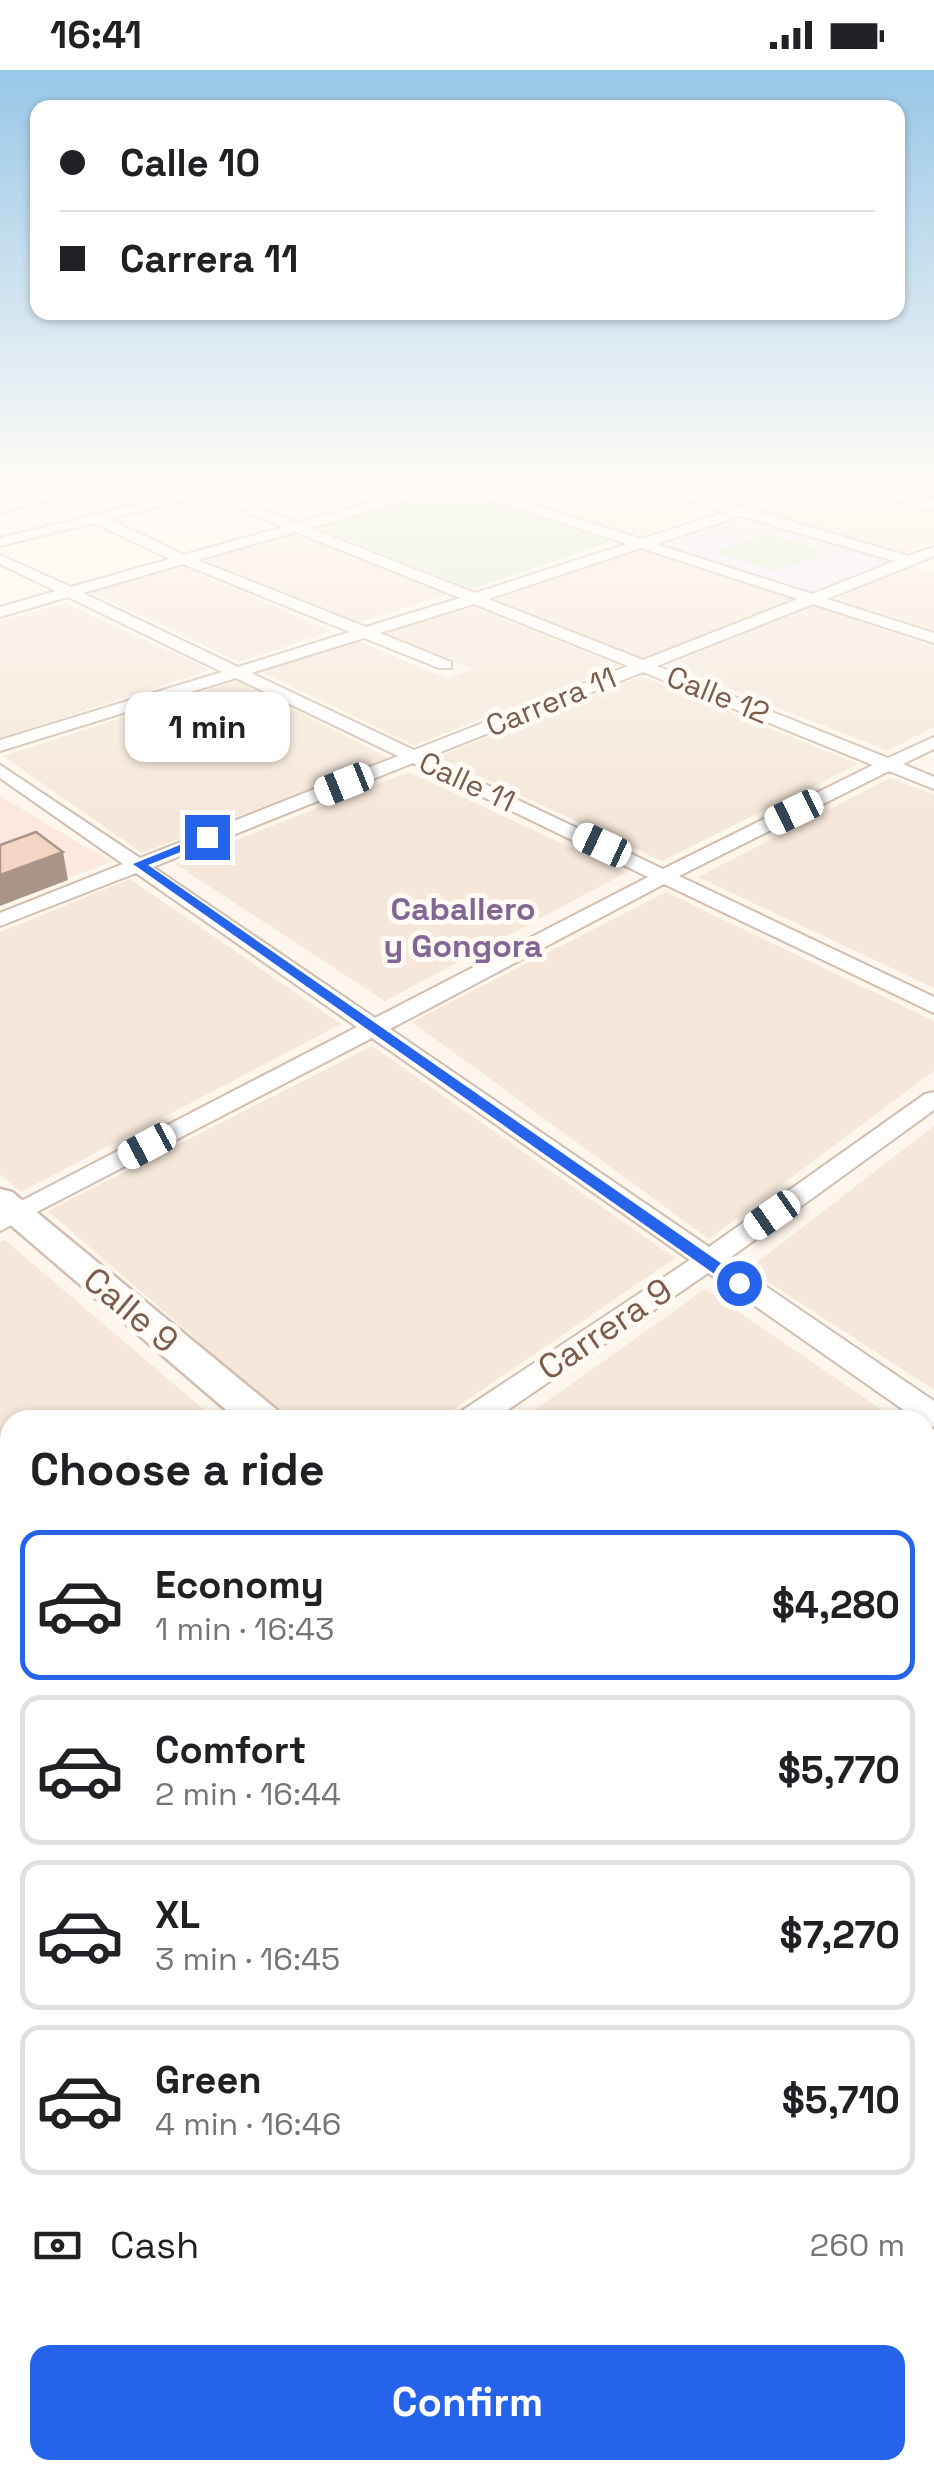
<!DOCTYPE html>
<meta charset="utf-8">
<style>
body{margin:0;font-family:"Space Grotesk",sans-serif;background:#f2f2f2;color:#202124;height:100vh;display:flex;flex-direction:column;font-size:38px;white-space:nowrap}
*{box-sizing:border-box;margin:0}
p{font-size:32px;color:#757577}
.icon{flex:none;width:55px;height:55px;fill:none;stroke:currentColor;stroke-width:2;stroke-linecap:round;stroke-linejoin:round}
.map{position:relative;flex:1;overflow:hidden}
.side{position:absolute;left:0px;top:1340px;width:935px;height:1070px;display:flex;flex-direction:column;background:#fff;border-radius:30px 30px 0 0;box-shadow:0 2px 8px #0004}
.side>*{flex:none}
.banner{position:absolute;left:30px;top:30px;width:875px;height:220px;border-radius:20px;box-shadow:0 2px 8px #0004;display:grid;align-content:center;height:220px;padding:0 30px;background:#fff}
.end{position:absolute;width:45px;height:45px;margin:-22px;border:12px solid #2563eb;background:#fff;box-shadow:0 0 0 5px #fff}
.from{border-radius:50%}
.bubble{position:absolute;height:70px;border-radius:20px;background:#fff;box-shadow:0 2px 8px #0004;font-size:32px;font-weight:700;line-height:70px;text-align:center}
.car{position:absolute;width:30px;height:60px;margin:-30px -15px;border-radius:12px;box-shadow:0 0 8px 2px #0007;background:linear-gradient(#fff 24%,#345 0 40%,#fff 0 76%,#345 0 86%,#fff 0)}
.banner b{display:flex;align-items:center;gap:35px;height:95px;font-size:38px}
.banner b+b{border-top:2px solid #e0e0e0}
.banner i{width:25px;height:25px;background:#202124}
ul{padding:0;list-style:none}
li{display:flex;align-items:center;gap:30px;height:150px;margin:0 20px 15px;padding:0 10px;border:5px solid #e0e0e0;border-radius:20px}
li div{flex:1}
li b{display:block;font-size:38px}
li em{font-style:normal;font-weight:700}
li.current{border-color:#2563eb}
li>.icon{width:90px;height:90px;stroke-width:1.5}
h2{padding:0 30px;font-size:45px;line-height:120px}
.pay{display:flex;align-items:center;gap:25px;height:110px;padding:0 30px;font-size:38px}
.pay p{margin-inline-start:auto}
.primary-button{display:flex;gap:20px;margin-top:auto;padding:20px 30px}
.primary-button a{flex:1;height:115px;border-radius:20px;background:#2563eb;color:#fff;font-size:40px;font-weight:700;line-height:115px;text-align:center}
.status{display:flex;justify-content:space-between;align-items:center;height:70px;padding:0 50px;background:#fff;direction:ltr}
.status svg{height:28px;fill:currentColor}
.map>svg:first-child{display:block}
.residential{fill:#f5e8da}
.commercial{fill:#fde8e0}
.education{fill:#f3e8fa}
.green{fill:#d8ecc9}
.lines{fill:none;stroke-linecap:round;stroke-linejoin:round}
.minor-casing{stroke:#d1beb0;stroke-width:4}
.tertiary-casing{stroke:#d1beb0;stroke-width:5}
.minor{fill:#fff;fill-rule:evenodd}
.tertiary{fill:#fff;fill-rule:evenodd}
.wall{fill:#d1b7a8}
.shaded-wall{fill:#aa9588}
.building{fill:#f3d5c3;stroke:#aa9588;stroke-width:2.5}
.route{fill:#2563eb}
.labels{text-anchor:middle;stroke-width:10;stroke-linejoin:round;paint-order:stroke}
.far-street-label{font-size:30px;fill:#7a5c4d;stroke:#fffaf3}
.far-neighbourhood-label{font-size:32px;font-weight:bold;fill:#846695;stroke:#fffaf3}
.street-label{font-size:35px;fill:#7a5c4d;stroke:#fffaf3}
</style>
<div class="status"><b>16:41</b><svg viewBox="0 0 49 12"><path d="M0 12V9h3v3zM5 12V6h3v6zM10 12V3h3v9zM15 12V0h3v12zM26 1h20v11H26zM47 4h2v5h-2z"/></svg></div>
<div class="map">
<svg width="934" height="2410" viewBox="0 0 934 2410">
<rect width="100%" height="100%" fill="#fdf6ec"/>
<path class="residential" d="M498,405h107l115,34 -86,27 -162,-54z
M634,405h167l15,4 -80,26z
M833,414l101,28v30l-33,12 -149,-43z
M295,462l152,63 -94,29 -151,-66z
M641,477l159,52 -157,61 -158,-61z
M911,496l23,7v57l-100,-31z
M184,497l147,64 -92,31 -148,-70z
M65,533l145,67 -210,68v-117z
M812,536l122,41v80l-46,24 -219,-86z
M473,537l147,59 -206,79 -153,-73 95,-32 92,39 25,-10 -88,-35z
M641,606l217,88 -196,97 -224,-104z
M237,611l152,77 -247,95 -139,-97z
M409,702l216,101 -240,128 -210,-137z
M890,708l44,17v193l-236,-111z
M130,809l211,145 -320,168 -21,-18v-242z
M666,822l268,129v50l-225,168 -297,-217z
M372,976l303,212 -237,162h-149l-241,-209z
M934,1056v264l-186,-121z
M5,1170l211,180h-206v271l-10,6v-455z
M705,1219l192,131h-376z
M925,1369l9,6v500l-9,-7z
M10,1689v401l-10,-14v-380z
M241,2400h194l-10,10h-177z"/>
<path class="commercial" d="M0,726l111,66 -111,41z"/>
<path class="education" d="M742,442l156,48 -88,36 -163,-53z"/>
<path class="green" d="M453,419l158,53 -139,47 -159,-63z
M767,464l61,18 -53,19 -61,-19z"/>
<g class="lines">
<defs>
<path id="minor" d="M0,405h20l-20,7z
M128,405h22l-150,37v-8z
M161,405c18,0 29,10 46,12 19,2 49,-12 71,-12l-58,17 77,31 141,-40 -17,-8h18l202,64 86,-27 -116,-37h19l111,32 81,-26 -9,-6h18l79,18v6l-5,1 -68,-16 -82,27 153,45 26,-9v9l-107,43 107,34v10l-121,-39 -156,62 231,92 46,-21v12l-31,15 31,13v12l-45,-18 -210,105 255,121v16l-270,-129 -274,145 319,218 216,-153 9,-2v18l-207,150 207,141v26l-16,-7 -210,-147 -215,147h-37l4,-8 230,-152 -318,-222 -372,193v-19l357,-185 -221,-154 -136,53v-13l123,-49 -123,-86v-13l140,93 258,-102 -162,-78 -236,73v-11l222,-68 -154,-75 -68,20v-10l56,-16 -56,-27v-9l71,32 99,-28 -76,-36 -94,23v-8l194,-48zM451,417l176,57 -152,49 -165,-65zM206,425l77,32 -99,28 -75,-36zM741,446l154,45 -83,33 -157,-50zM296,462l164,66 -94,29 -169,-67zM641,478l157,51 -155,61 -155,-61zM183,494l167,68 -112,35 -155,-74zM474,534l154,62 -214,84 -163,-77 113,-35 75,30h12v-6l-71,-29zM643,602l230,93 -210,104 -235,-112zM413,693l235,114 -273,141 -222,-151z
M10,1650v34l-10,3v-34z
M934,1932v46l-9,3v-45z
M0,2115l10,4v56l-10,-5z
M158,2400h53l4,10h-53z
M447,2400h56l-4,10h-56z"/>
<path id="tertiary" d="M860,405h20l54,25v11l-35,-11z
M0,1119l12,3 265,218 5,10h-44l-238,-204z
M925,1882l9,3v54l-9,-4z"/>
</defs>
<use href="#minor" class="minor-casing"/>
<use href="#tertiary" class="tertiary-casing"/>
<use href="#minor" class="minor"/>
<use href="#tertiary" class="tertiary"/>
</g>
<path class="wall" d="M190,405h63l-40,8z"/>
<path class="shaded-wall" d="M218,405h35l-40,8v-7z
M63,782l5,28 -68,26v-31z
M934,2282v11l-9,11v-11z
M837,2400h9l-8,10h-10z"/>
<path class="building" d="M36,762l27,20 -63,23v-30z
M934,2084v198l-9,11v-199z
M647,2400h190l-9,10h-190z"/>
<linearGradient id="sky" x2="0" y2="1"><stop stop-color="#97c7e8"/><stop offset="0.55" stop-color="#fefbf6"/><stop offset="1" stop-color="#fefbf6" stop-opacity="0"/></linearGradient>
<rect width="934" height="742" fill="url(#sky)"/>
<path class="route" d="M207,764l4,6 -63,25 597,415v7h-12l-600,-423z"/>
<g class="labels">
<g class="far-street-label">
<text transform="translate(718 625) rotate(22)" y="10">Calle 12</text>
<text transform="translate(551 632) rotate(-22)" y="10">Carrera 11</text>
<text transform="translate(467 712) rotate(25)" y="10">Calle 11</text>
</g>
<g class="far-neighbourhood-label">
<text x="463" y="850">Caballero<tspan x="463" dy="37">y Gongora</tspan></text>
</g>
<g class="street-label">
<text transform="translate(131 1240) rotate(40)" y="12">Calle 9</text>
<text transform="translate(605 1259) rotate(-34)" y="12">Carrera 9</text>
</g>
</g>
</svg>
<i class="end from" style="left:739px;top:1213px"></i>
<i class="end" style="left:207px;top:767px"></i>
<div class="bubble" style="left:125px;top:622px;width:165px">1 min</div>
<i class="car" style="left:344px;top:714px;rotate:248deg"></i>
<i class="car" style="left:794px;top:742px;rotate:244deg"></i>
<i class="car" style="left:602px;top:775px;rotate:295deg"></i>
<i class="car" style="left:147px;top:1076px;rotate:242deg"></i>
<i class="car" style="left:772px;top:1145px;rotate:235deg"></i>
<div class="banner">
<b><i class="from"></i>Calle 10</b>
<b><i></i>Carrera 11</b>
</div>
<section class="side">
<h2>Choose a ride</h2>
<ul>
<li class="current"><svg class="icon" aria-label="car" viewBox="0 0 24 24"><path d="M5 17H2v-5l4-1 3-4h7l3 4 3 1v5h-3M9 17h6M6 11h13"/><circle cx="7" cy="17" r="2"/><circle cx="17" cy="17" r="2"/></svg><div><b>Economy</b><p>1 min · 16:43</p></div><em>$4,280</em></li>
<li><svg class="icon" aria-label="car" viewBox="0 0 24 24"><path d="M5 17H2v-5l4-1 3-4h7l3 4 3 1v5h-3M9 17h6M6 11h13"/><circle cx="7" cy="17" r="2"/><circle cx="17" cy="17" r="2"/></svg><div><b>Comfort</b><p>2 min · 16:44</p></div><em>$5,770</em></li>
<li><svg class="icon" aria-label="car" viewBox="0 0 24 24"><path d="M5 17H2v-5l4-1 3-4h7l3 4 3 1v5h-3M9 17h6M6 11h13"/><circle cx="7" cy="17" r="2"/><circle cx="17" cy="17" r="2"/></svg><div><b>XL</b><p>3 min · 16:45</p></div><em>$7,270</em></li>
<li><svg class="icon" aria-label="car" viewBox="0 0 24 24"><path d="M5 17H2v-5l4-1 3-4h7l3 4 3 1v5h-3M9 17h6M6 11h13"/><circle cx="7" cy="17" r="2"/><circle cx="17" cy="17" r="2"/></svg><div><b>Green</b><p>4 min · 16:46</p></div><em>$5,710</em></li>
</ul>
<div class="pay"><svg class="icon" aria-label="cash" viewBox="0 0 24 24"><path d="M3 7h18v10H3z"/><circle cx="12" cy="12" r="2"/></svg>Cash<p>260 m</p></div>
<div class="primary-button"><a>Confirm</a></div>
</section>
</div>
